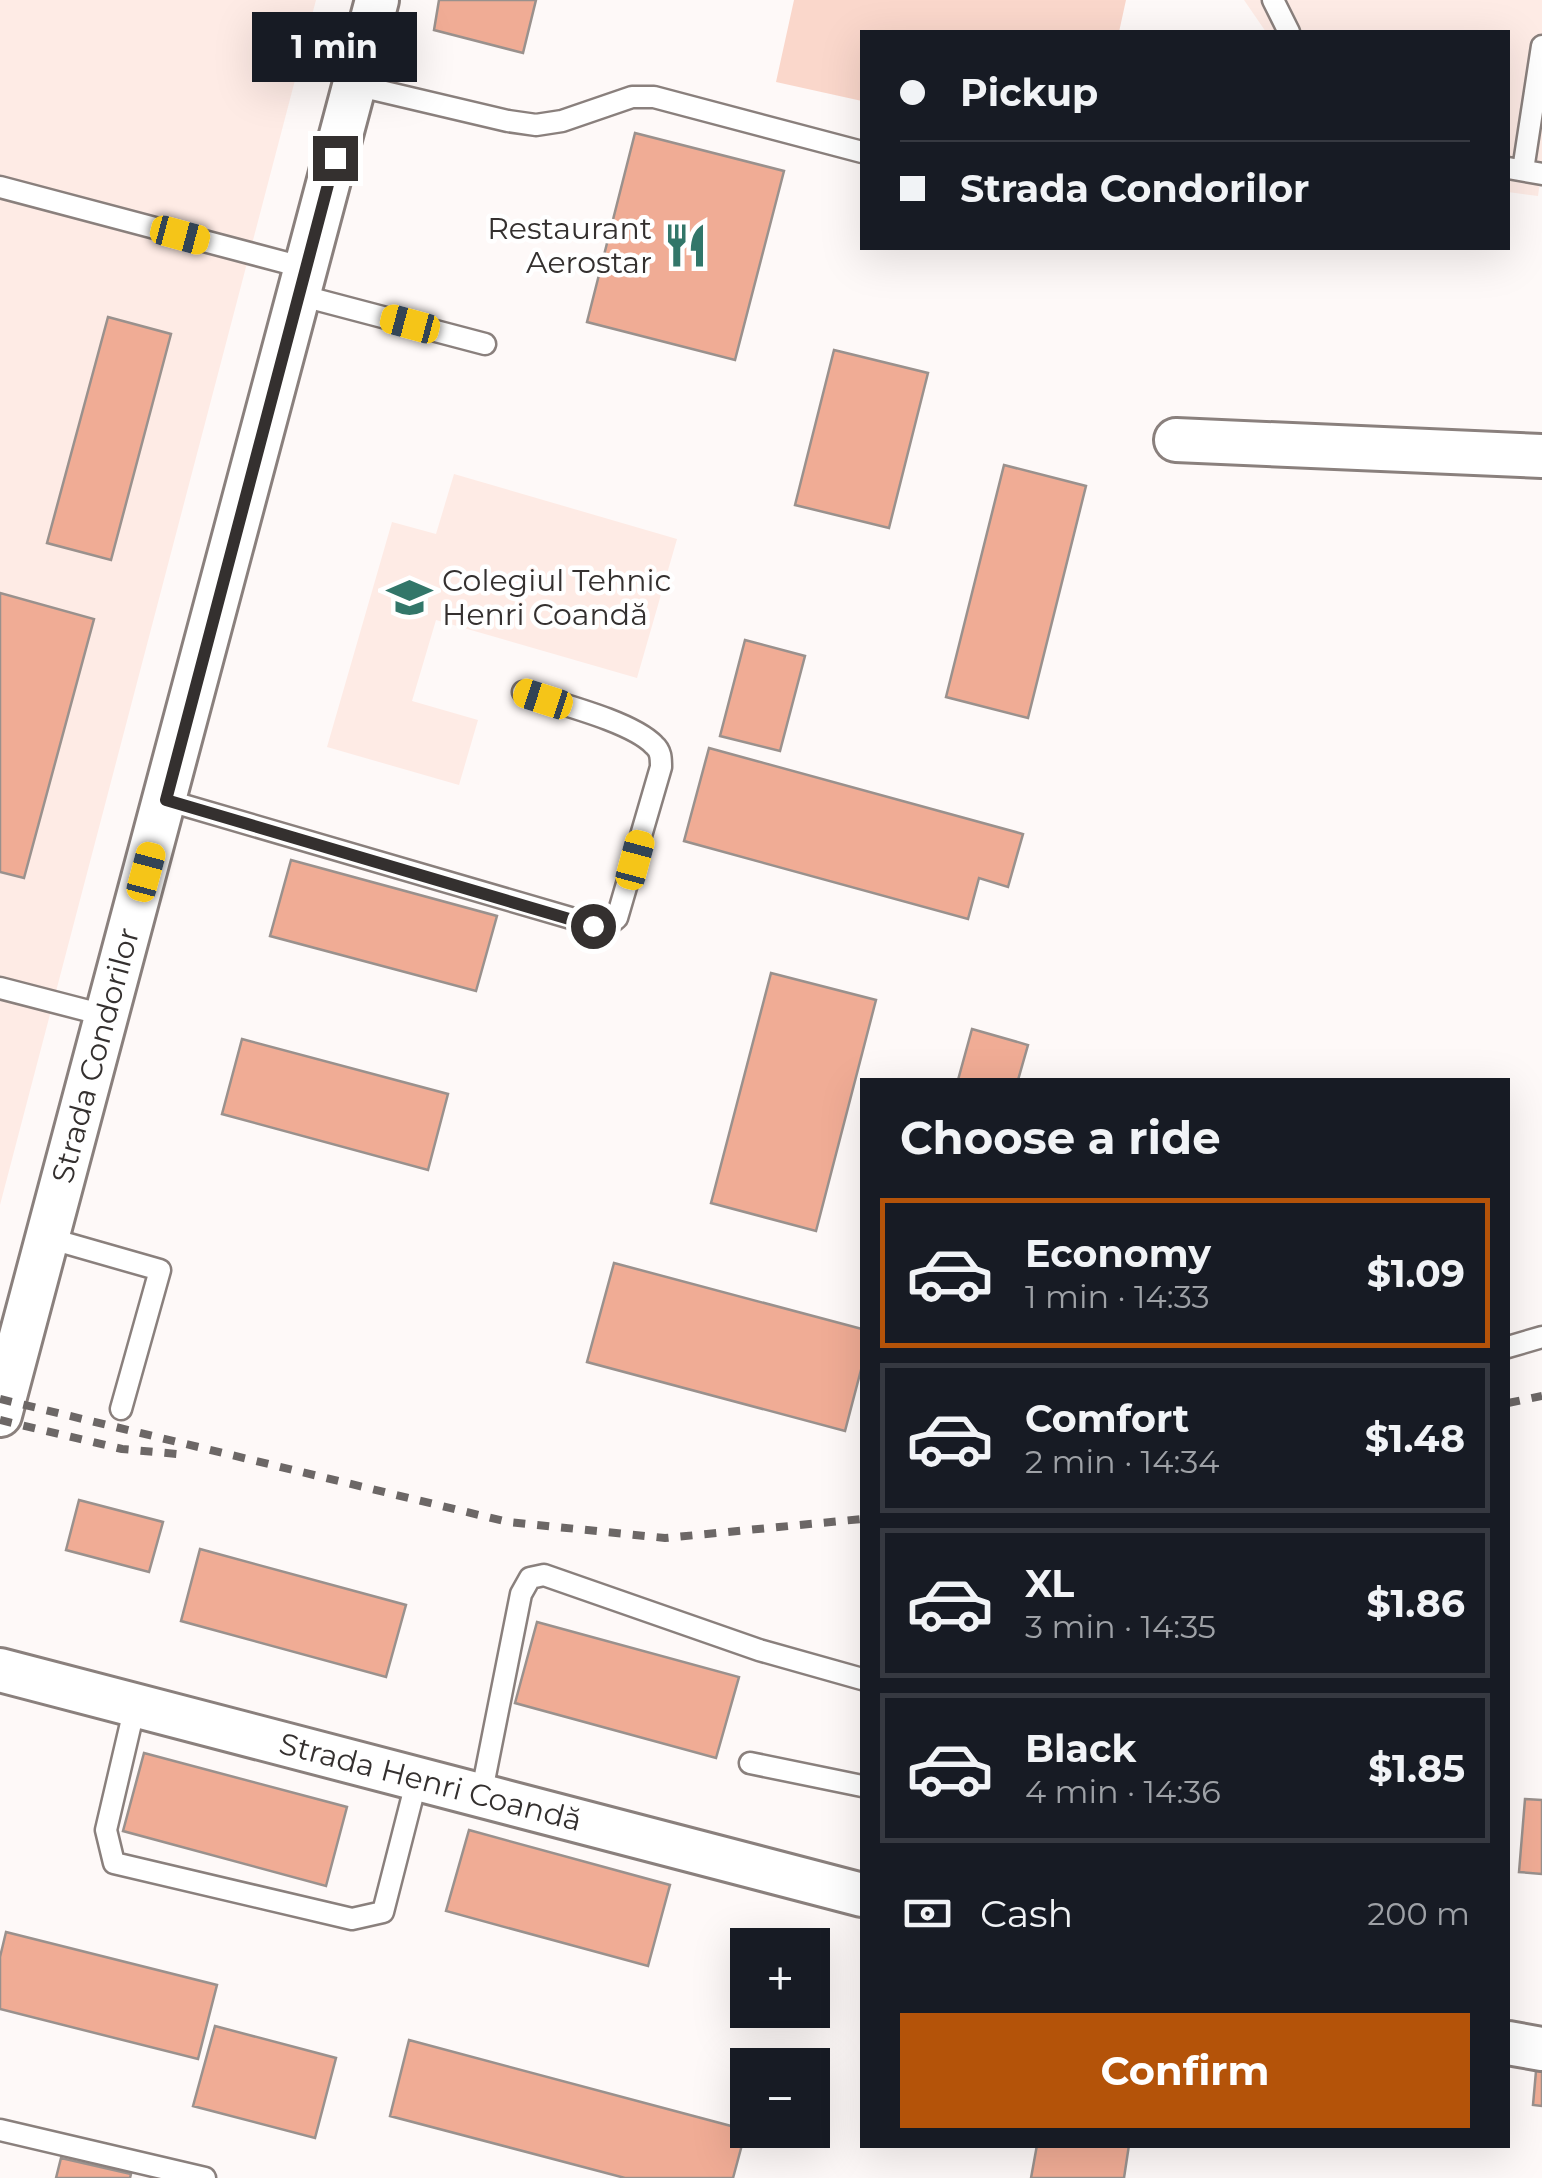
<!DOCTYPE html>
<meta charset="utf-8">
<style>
body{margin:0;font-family:Montserrat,sans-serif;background:#242831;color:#f1f3f6;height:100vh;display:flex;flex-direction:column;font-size:38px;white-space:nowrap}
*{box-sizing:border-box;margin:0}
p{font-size:32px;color:#9ea1a6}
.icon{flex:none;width:55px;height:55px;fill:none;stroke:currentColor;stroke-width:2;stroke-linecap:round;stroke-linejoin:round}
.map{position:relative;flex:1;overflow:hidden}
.drawer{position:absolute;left:860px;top:1078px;width:650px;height:1070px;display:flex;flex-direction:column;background:#171b24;border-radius:0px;box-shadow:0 10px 40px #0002}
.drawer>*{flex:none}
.guide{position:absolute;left:860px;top:30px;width:650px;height:220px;border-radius:0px;box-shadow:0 10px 40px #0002;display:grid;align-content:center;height:220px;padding:0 40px;background:#171b24}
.buttons{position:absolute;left:730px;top:1928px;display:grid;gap:20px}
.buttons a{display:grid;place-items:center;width:100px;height:100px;border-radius:0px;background:#171b24;box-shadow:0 10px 40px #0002;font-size:50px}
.end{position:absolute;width:45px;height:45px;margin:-22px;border:12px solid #34302f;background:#fff;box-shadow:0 0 0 5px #fff}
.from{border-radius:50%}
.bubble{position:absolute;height:70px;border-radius:0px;background:#171b24;box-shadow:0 10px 40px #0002;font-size:32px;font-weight:700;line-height:70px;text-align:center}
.car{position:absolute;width:30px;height:60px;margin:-30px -15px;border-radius:12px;box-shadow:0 0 8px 2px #0007;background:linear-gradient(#f5c518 24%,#345 0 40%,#f5c518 0 76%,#345 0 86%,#f5c518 0)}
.guide b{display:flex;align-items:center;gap:35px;height:95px;font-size:38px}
.guide b+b{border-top:2px solid #363941}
.guide i{width:25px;height:25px;background:#f1f3f6}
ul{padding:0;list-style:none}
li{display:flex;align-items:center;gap:30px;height:150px;margin:0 20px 15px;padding:0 20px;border:5px solid #363941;border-radius:0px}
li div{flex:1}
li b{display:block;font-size:38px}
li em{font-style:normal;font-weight:700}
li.selected{border-color:#b45309}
li>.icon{width:90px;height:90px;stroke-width:1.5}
h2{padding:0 40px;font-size:45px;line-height:120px}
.pay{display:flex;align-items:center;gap:25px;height:110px;padding:0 40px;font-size:38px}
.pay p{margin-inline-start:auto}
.button{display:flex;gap:20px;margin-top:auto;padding:20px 40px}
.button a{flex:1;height:115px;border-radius:0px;background:#b45309;color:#fff;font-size:40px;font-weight:700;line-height:115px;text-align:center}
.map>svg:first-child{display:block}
.built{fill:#feebe5}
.green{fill:#fad7cb}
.building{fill:#f0ac95;stroke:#9a918d;stroke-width:2.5}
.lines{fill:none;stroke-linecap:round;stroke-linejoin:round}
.service-casing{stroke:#8a807d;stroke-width:25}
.minor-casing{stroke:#8a807d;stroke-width:48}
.service{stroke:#fff;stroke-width:20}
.minor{stroke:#fff;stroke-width:42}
.rail{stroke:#6c6766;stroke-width:8;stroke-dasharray:12 12;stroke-linecap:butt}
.route{stroke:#34302f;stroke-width:12}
.labels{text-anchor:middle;stroke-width:9;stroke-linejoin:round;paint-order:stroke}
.poi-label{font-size:30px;fill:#34302f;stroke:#fff;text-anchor:end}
.street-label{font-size:30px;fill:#34302f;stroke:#fff}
</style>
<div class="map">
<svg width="1542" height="2178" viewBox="0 0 1542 2178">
<rect width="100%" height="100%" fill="#fef9f8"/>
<path class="built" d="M0,0h316l-316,1205z
M1244,0h298v168l-4,28 -30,-4v-160h-242z
M454,474l223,65 -40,139 -201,-58 -24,81 66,19 -19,65 -132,-38 65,-225 44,12z"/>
<path class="green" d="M794,0h332l-7,32h-257v69l-86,-19z"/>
<path class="building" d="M439,0h97l-13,53 -89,-23z
M635,133l149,38 -49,189 -148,-38z
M108,317l63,17 -60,226 -64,-17z
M834,350l94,23 -39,155 -94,-23z
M1004,465l82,21 -58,232 -82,-21z
M0,593l94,26 -70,259 -24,-6z
M745,640l60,16 -25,95 -60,-15z
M709,748l314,86 -15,53 -29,-9 -11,41 -284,-78z
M291,860l206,56 -21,75 -206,-55z
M771,973l105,27 -60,231 -105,-28z
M972,1029l56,16 -10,35h-60z
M242,1039l206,55 -20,76 -206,-56z
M614,1263l248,66v37l-17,65 -258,-69z
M79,1500l84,22 -14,50 -83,-22z
M200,1549l206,56 -20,72 -205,-56z
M537,1622l202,55 -23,81 -201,-55z
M144,1753l203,54 -21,79 -203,-55z
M1525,1799l17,1v74l-23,-2z
M469,1830l201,55 -22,81 -202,-55z
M6,1932l211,53 -19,74 -198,-50v-52z
M215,2026l121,32 -21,80 -122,-32z
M409,2040l337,90 -13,48h-108l-235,-62z
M1537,2060h5v46l-9,-1z
M1037,2145h92l-5,33h-93z
M61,2158l70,16 -1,4h-74z"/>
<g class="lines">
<defs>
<path id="service" d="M1273,0l16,32
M355,85l153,36 28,4 26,-4 70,-24h22l208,55
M1508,168l34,6
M1523,170l19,-124
M0,187l306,81
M299,295l186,49
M166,800l439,128 12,-10 44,-151c0,-9 0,-16 -7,-22 -23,-24 -98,-42 -131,-53
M0,988l108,28
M48,1238l112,32 -39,139
M1508,1347l34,-10
M135,1706l-29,124 8,33 238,56 31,-7 34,-133
M750,1763l112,23
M481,1796l40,-202 9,-16 14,-3 215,75 103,29
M0,2130l205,48"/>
<g id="minor">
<path d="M1176,440l366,16"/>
<path id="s1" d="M0,1415l377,-1415"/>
<path id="s2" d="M0,1670l862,225"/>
<path d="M1508,2043l34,6"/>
</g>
</defs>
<use href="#service" class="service-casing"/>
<use href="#minor" class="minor-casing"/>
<use href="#service" class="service"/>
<use href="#minor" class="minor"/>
<path class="rail" d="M0,1399l508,123 157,16 197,-19
M1508,1403l34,-7
M0,1420l122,29 55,5"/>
</g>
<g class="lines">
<path class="route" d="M335,158l-169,642 427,126"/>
</g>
<defs>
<symbol id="restaurant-bare" viewBox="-9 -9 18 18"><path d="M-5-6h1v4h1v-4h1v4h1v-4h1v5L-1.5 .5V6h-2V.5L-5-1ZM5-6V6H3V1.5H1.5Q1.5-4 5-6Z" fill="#327669" stroke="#fff" stroke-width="2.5" paint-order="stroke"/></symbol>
<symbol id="university-bare" viewBox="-9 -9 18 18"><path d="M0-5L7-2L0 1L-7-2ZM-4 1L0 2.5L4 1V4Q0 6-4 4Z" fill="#327669" stroke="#fff" stroke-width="2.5" paint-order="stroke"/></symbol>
</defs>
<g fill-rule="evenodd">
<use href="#restaurant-bare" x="654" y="214" width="63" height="63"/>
<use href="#university-bare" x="378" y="566" width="63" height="63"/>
</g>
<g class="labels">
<g class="poi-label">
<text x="652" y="239">Restaurant<tspan x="652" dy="34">Aerostar</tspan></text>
<text x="442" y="591" text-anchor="start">Colegiul Tehnic<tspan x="442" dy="34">Henri Coandă</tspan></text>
</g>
<g class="street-label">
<text dy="10" stroke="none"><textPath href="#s1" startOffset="372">Strada Condorilor</textPath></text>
<text dy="10" stroke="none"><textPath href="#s2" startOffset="445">Strada Henri Coandă</textPath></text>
</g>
</g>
</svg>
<div class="buttons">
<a>+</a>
<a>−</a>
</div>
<i class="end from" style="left:593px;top:926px"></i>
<i class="end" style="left:335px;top:158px"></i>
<div class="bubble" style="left:252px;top:12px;width:165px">1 min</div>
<i class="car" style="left:180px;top:235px;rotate:105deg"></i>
<i class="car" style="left:410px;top:324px;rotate:285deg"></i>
<i class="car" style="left:543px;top:699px;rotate:288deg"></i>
<i class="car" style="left:635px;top:860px;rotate:15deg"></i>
<i class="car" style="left:146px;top:872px;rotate:15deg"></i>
<div class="guide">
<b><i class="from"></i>Pickup</b>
<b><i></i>Strada Condorilor</b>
</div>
<section class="drawer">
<h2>Choose a ride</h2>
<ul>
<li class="selected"><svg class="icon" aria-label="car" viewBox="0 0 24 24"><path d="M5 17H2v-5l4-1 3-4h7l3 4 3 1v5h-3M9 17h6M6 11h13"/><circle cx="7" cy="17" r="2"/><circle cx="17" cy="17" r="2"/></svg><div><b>Economy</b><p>1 min · 14:33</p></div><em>$1.09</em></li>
<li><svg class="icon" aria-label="car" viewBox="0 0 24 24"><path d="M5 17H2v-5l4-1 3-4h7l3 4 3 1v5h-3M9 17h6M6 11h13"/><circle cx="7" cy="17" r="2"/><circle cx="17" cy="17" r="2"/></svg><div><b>Comfort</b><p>2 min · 14:34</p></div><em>$1.48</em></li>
<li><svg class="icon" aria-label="car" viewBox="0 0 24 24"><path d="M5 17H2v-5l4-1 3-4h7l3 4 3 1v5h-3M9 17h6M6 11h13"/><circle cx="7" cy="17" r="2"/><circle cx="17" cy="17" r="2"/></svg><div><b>XL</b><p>3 min · 14:35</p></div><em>$1.86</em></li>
<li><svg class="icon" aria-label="car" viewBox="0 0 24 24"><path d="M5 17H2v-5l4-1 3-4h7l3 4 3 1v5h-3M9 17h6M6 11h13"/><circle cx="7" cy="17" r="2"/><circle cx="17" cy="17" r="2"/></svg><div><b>Black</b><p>4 min · 14:36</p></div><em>$1.85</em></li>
</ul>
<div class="pay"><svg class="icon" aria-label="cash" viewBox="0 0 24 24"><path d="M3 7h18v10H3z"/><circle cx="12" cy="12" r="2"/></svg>Cash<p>200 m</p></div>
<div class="button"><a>Confirm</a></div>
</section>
</div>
